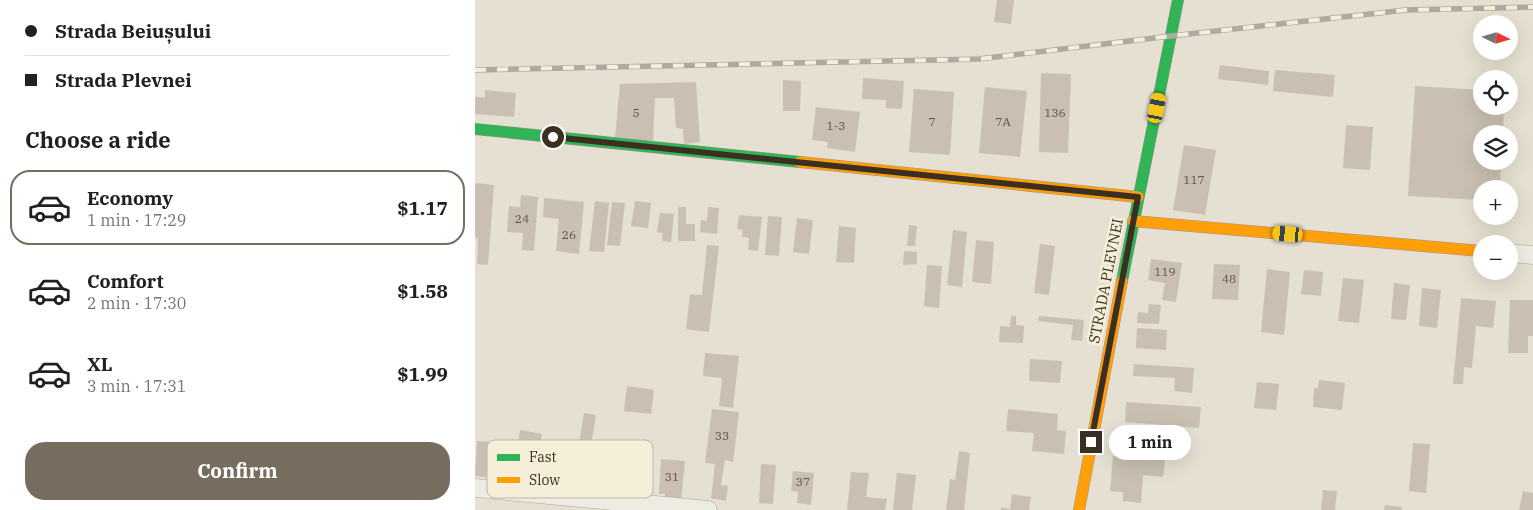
<!DOCTYPE html>
<meta charset="utf-8">
<style>
body{margin:0;font-family:"IBM Plex Serif",serif;background:#f6f6f6;color:#202124;height:100vh;display:flex;flex-direction:column;font-size:19px;white-space:nowrap}
*{box-sizing:border-box;margin:0}
p{font-size:16px;color:#757577}
.icon{flex:none;width:28px;height:28px;fill:none;stroke:currentColor;stroke-width:2;stroke-linecap:round;stroke-linejoin:round}
.map{position:relative;flex:1;overflow:hidden}
.panel{display:flex;flex-direction:column;background:#fff;width:475px}
.panel>*{flex:none}
.banner{display:grid;align-content:center;height:110px;padding:0 25px;background:#fff}
.needle{width:32px;rotate:95deg}
.tools{position:absolute;left:998px;top:15px;display:grid;gap:10px}
.tools a{display:grid;place-items:center;width:45px;height:45px;border-radius:50%;background:#fff;box-shadow:0 5px 20px #0002;font-size:25px}
.end{position:absolute;width:22px;height:22px;margin:-11px;border:6px solid #3b2f21;background:#fff;box-shadow:0 0 0 2px #fff}
.from{border-radius:50%}
.bubble{position:absolute;height:35px;border-radius:18px;background:#fff;box-shadow:0 5px 20px #0002;font-size:16px;font-weight:700;line-height:35px;text-align:center}
.car{position:absolute;width:15px;height:30px;margin:-15px -8px;border-radius:6px;box-shadow:0 0 4px 1px #0007;background:linear-gradient(#f5c518 24%,#345 0 40%,#f5c518 0 76%,#345 0 86%,#f5c518 0)}
.banner b{display:flex;align-items:center;gap:18px;height:48px;font-size:19px}
.banner b+b{border-top:1px solid #e0e0e0}
.banner i{width:12px;height:12px;background:#202124}
ul{padding:0;list-style:none}
li{display:flex;align-items:center;gap:15px;height:75px;margin:0 10px 8px;padding:0 15px;border:2px solid transparent;border-radius:20px}
li div{flex:1}
li b{display:block;font-size:19px}
li em{font-style:normal;font-weight:700}
li.current{border-color:#766d5f}
li>.icon{width:45px;height:45px;stroke-width:1.5}
h2{padding:0 25px;font-size:22px;line-height:60px}
.action{display:flex;gap:10px;margin-top:auto;padding:10px 25px}
.action a{flex:1;height:58px;border-radius:20px;background:#766d5f;color:#fff;font-size:20px;font-weight:700;line-height:58px;text-align:center}
main{display:flex;flex:1;min-height:0}
.map>svg:first-child{display:block}
.building{fill:#c9c0b2}
.lines{fill:none;stroke-linecap:round;stroke-linejoin:round}
.street-casing{stroke:#aba599;stroke-width:19}
.fast-casing{stroke:#9b958a;stroke-width:12}
.slow-casing{stroke:#9b958a;stroke-width:12}
.street{stroke:#eeebe3;stroke-width:18}
.fast{stroke:#30b455;stroke-width:11}
.slow{stroke:#ff9f0a;stroke-width:11}
.rail-casing{stroke:#aeaaa2;stroke-width:5.5}
.rail{stroke:#f5efd9;stroke-width:4;stroke-dasharray:11;stroke-linecap:butt}
.route{stroke:#3b2f21;stroke-width:6}
.labels{text-anchor:middle;stroke-width:5;stroke-linejoin:round;paint-order:stroke}
.number-label{font-size:12px;fill:#5e5345}
.street-label{font-size:15px;fill:#3b2f21;stroke:#f5efd9}
.key{fill:#f5efd9;stroke:#bdb5a2;stroke-width:1}
.key-label{font-size:14px;fill:#3b2f21}
</style>
<main>
<section class="panel">
<div class="banner">
<b><i class="from"></i>Strada Beiușului</b>
<b><i></i>Strada Plevnei</b>
</div>
<h2>Choose a ride</h2>
<ul>
<li class="current"><svg class="icon" aria-label="car" viewBox="0 0 24 24"><path d="M5 17H2v-5l4-1 3-4h7l3 4 3 1v5h-3M9 17h6M6 11h13"/><circle cx="7" cy="17" r="2"/><circle cx="17" cy="17" r="2"/></svg><div><b>Economy</b><p>1 min · 17:29</p></div><em>$1.17</em></li>
<li><svg class="icon" aria-label="car" viewBox="0 0 24 24"><path d="M5 17H2v-5l4-1 3-4h7l3 4 3 1v5h-3M9 17h6M6 11h13"/><circle cx="7" cy="17" r="2"/><circle cx="17" cy="17" r="2"/></svg><div><b>Comfort</b><p>2 min · 17:30</p></div><em>$1.58</em></li>
<li><svg class="icon" aria-label="car" viewBox="0 0 24 24"><path d="M5 17H2v-5l4-1 3-4h7l3 4 3 1v5h-3M9 17h6M6 11h13"/><circle cx="7" cy="17" r="2"/><circle cx="17" cy="17" r="2"/></svg><div><b>XL</b><p>3 min · 17:31</p></div><em>$1.99</em></li>
</ul>
<div class="action"><a>Confirm</a></div>
</section>
<div class="map">
<svg width="1058" height="510" viewBox="0 0 1058 510">
<rect width="100%" height="100%" fill="#e5e0d1"/>
<path class="building" d="M522,0h17l-3,24 -17,-2z
M745,65l49,6 -1,14 -50,-6z
M800,70l60,5 -2,22 -60,-6z
M566,73l30,1 -3,79 -29,-1z
M388,78l41,3 -2,28 -16,-1v-8l-24,-1z
M308,80l18,1 -1,30h-17z
M221,82l4,60 -16,2 -1,-15 -7,-1 -2,-30h-19l-2,43 -38,-4 5,-53z
M940,86l66,4v16h23l-1,28h-22v27h20l-1,28h-19v11l-73,-4z
M510,87l42,4 -7,66 -41,-4z
M439,89l40,3 -4,63 -41,-3z
M10,90l31,3 -2,24 -39,-3v-17l10,1z
M341,107l44,5 -5,40 -28,-4 1,-6 -16,-2z
M871,125l27,2 -3,43 -27,-2z
M709,145l32,5 -11,65 -32,-5z
M0,183l19,2 -6,80 -11,-1 1,-26h-3z
M46,195l17,2 -4,54 -12,-1 1,-17 -16,-1 2,-26 11,1z
M69,198l40,4 -5,52 -23,-3 3,-32 -16,-2z
M120,201l14,2 -5,49 -15,-1z
M160,201l16,2 -3,25 -17,-2z
M137,202l13,1 -5,43 -13,-1z
M203,207h8v17h9v17h-17z
M233,207l11,1 -2,26 -17,-2 1,-12 6,1z
M185,213l14,1 -3,28 -9,-1 1,-8 -6,-1z
M264,215l23,2 -4,34 -10,-1 1,-12 -7,-1 1,-7 -6,-1z
M293,216l14,1 -3,39 -14,-1z
M322,218l16,2 -4,34 -16,-2z
M434,225l8,1 -2,20h-8z
M364,226l17,2 -2,35 -18,-1z
M478,230l14,2 -5,55 -15,-2z
M501,240l18,2 -3,42 -19,-2z
M565,244l15,2 -6,49 -15,-2z
M232,245l12,1 -10,86 -23,-3 4,-35 12,1z
M429,251l13,1v12l-14,1z
M676,259l31,4 -6,39 -14,-2 3,-17 -17,-3z
M739,264l26,1 -2,35 -26,-1z
M452,265l15,1 -3,42 -15,-2z
M792,269l23,3 -6,63 -23,-3z
M829,270l19,2 -2,24 -20,-2z
M868,278l21,2 -5,43 -21,-2z
M919,283l16,2 -4,35 -15,-1z
M947,288l19,2 -4,38 -18,-2z
M986,298l35,3 -3,27 -17,-2 -4,42 -8,-1 -1,17h-10z
M1035,300h23v36h-5v17h-20z
M674,304l12,1 -2,19 -22,-1 1,-11 10,1z
M536,316h5v9l8,1 -1,17 -24,-1 1,-16 10,1z
M564,316l45,4 -2,21 -11,-1 2,-15 -35,-4z
M662,328l30,2 -1,20 -30,-2z
M230,353l34,3 -6,52 -14,-2 3,-28 -19,-2z
M555,359l32,2 -2,22 -31,-2z
M659,364l60,4 -2,25 -18,-2 1,-13 -42,-2z
M844,380l26,3 -3,27 -29,-3 1,-19h4z
M782,382l22,2 -3,26 -22,-2z
M152,386l27,4 -3,24 -27,-3z
M651,402l75,5 -2,21 -74,-6z
M237,409l27,3 -6,50 -8,-2 -4,25 7,1 -2,15 -15,-3 4,-34 -10,-1z
M533,409l50,5 -1,16 9,1 -2,23 -32,-3 2,-18 -28,-2z
M109,413l12,2 -12,73 -12,-2z
M45,430l22,4 -6,38 -22,-4z
M2,441l22,1 -3,36 -21,-2z
M938,443l17,1 -4,49 -17,-2z
M484,451l11,2 -6,57h-18l4,-31 5,1z
M638,456l52,4 -2,17 -20,-2 -2,28 -18,-2v-9l-13,-1z
M186,459l24,2 -4,40 -17,-1 1,-6h-6z
M286,464l15,1 -3,39 -14,-1z
M318,471l21,2 -3,32 -14,-2 1,-11 -7,-1z
M376,472l18,1 -3,24 21,2 -2,11h-38z
M422,473l19,2 -4,35h-19z
M848,490l14,1 -2,19h-14z
M1048,491l10,2v17h-14z
M537,494l19,3 -2,13h-28v-3l9,2z
M910,505l17,2v3h-18z"/>
<g class="lines">
<defs>
<path id="street" d="M1034,253l24,2
M0,488l233,22"/>
<path id="fast" d="M0,129l325,33
M647,281l56,-281"/>
<path id="slow" d="M325,162l338,35
M658,221l348,30
M604,510l43,-229"/>
</defs>
<use href="#street" class="street-casing"/>
<use href="#fast" class="fast-casing"/>
<use href="#slow" class="slow-casing"/>
<use href="#street" class="street"/>
<use href="#fast" class="fast"/>
<use href="#slow" class="slow"/>
<defs>
<path id="rail" d="M0,70l504,-11 192,-23 235,-26 127,-3"/>
</defs>
<use href="#rail" class="rail-casing"/>
<use href="#rail" class="rail"/>
</g>
<g class="lines">
<path class="route" d="M78,137l585,60 -47,245"/>
</g>
<g class="labels">
<g class="number-label">
<text x="161" y="117">5</text>
<text x="580" y="117">136</text>
<text x="457" y="126">7</text>
<text x="528" y="126">7A</text>
<text x="361" y="130">1-3</text>
<text x="719" y="184">117</text>
<text x="47" y="223">24</text>
<text x="94" y="239">26</text>
<text x="690" y="276">119</text>
<text x="754" y="283">48</text>
<text x="247" y="440">33</text>
<text x="197" y="481">31</text>
<text x="328" y="486">37</text>
</g>
<g class="street-label">
<text transform="translate(631 281) rotate(-79)" y="5">STRADA PLEVNEI</text>
</g>
</g>
<rect x="12" y="440" width="166" height="58" rx="8" class="key"/>
<rect x="22" y="454" width="23" height="7" fill="#30b455"/>
<rect x="22" y="477" width="23" height="6" fill="#ff9f0a"/>
<g class="key-label">
<text x="54" y="462">Fast</text>
<text x="54" y="485">Slow</text>
</g>
</svg>
<div class="tools">
<a><svg class="needle" viewBox="-14 -14 28 28"><path d="M0-13l5 13h-10z" fill="#e53935"/><path d="M0 13l5-13h-10z" fill="#757577"/></svg></a>
<a><svg class="icon" aria-label="locate" viewBox="0 0 24 24"><circle cx="12" cy="12" r="6"/><path d="M12 2v4M12 18v4M2 12h4M18 12h4"/></svg></a>
<a><svg class="icon" aria-label="layers" viewBox="0 0 24 24"><path d="M12 4l9 5-9 5-9-5zM3 14l9 5 9-5"/></svg></a>
<a>+</a>
<a>−</a>
</div>
<i class="end from" style="left:78px;top:137px"></i>
<i class="end" style="left:616px;top:442px"></i>
<div class="bubble" style="left:634px;top:425px;width:82px">1 min</div>
<i class="car" style="left:682px;top:108px;rotate:11deg"></i>
<i class="car" style="left:813px;top:234px;rotate:275deg"></i>
</div>
</main>
